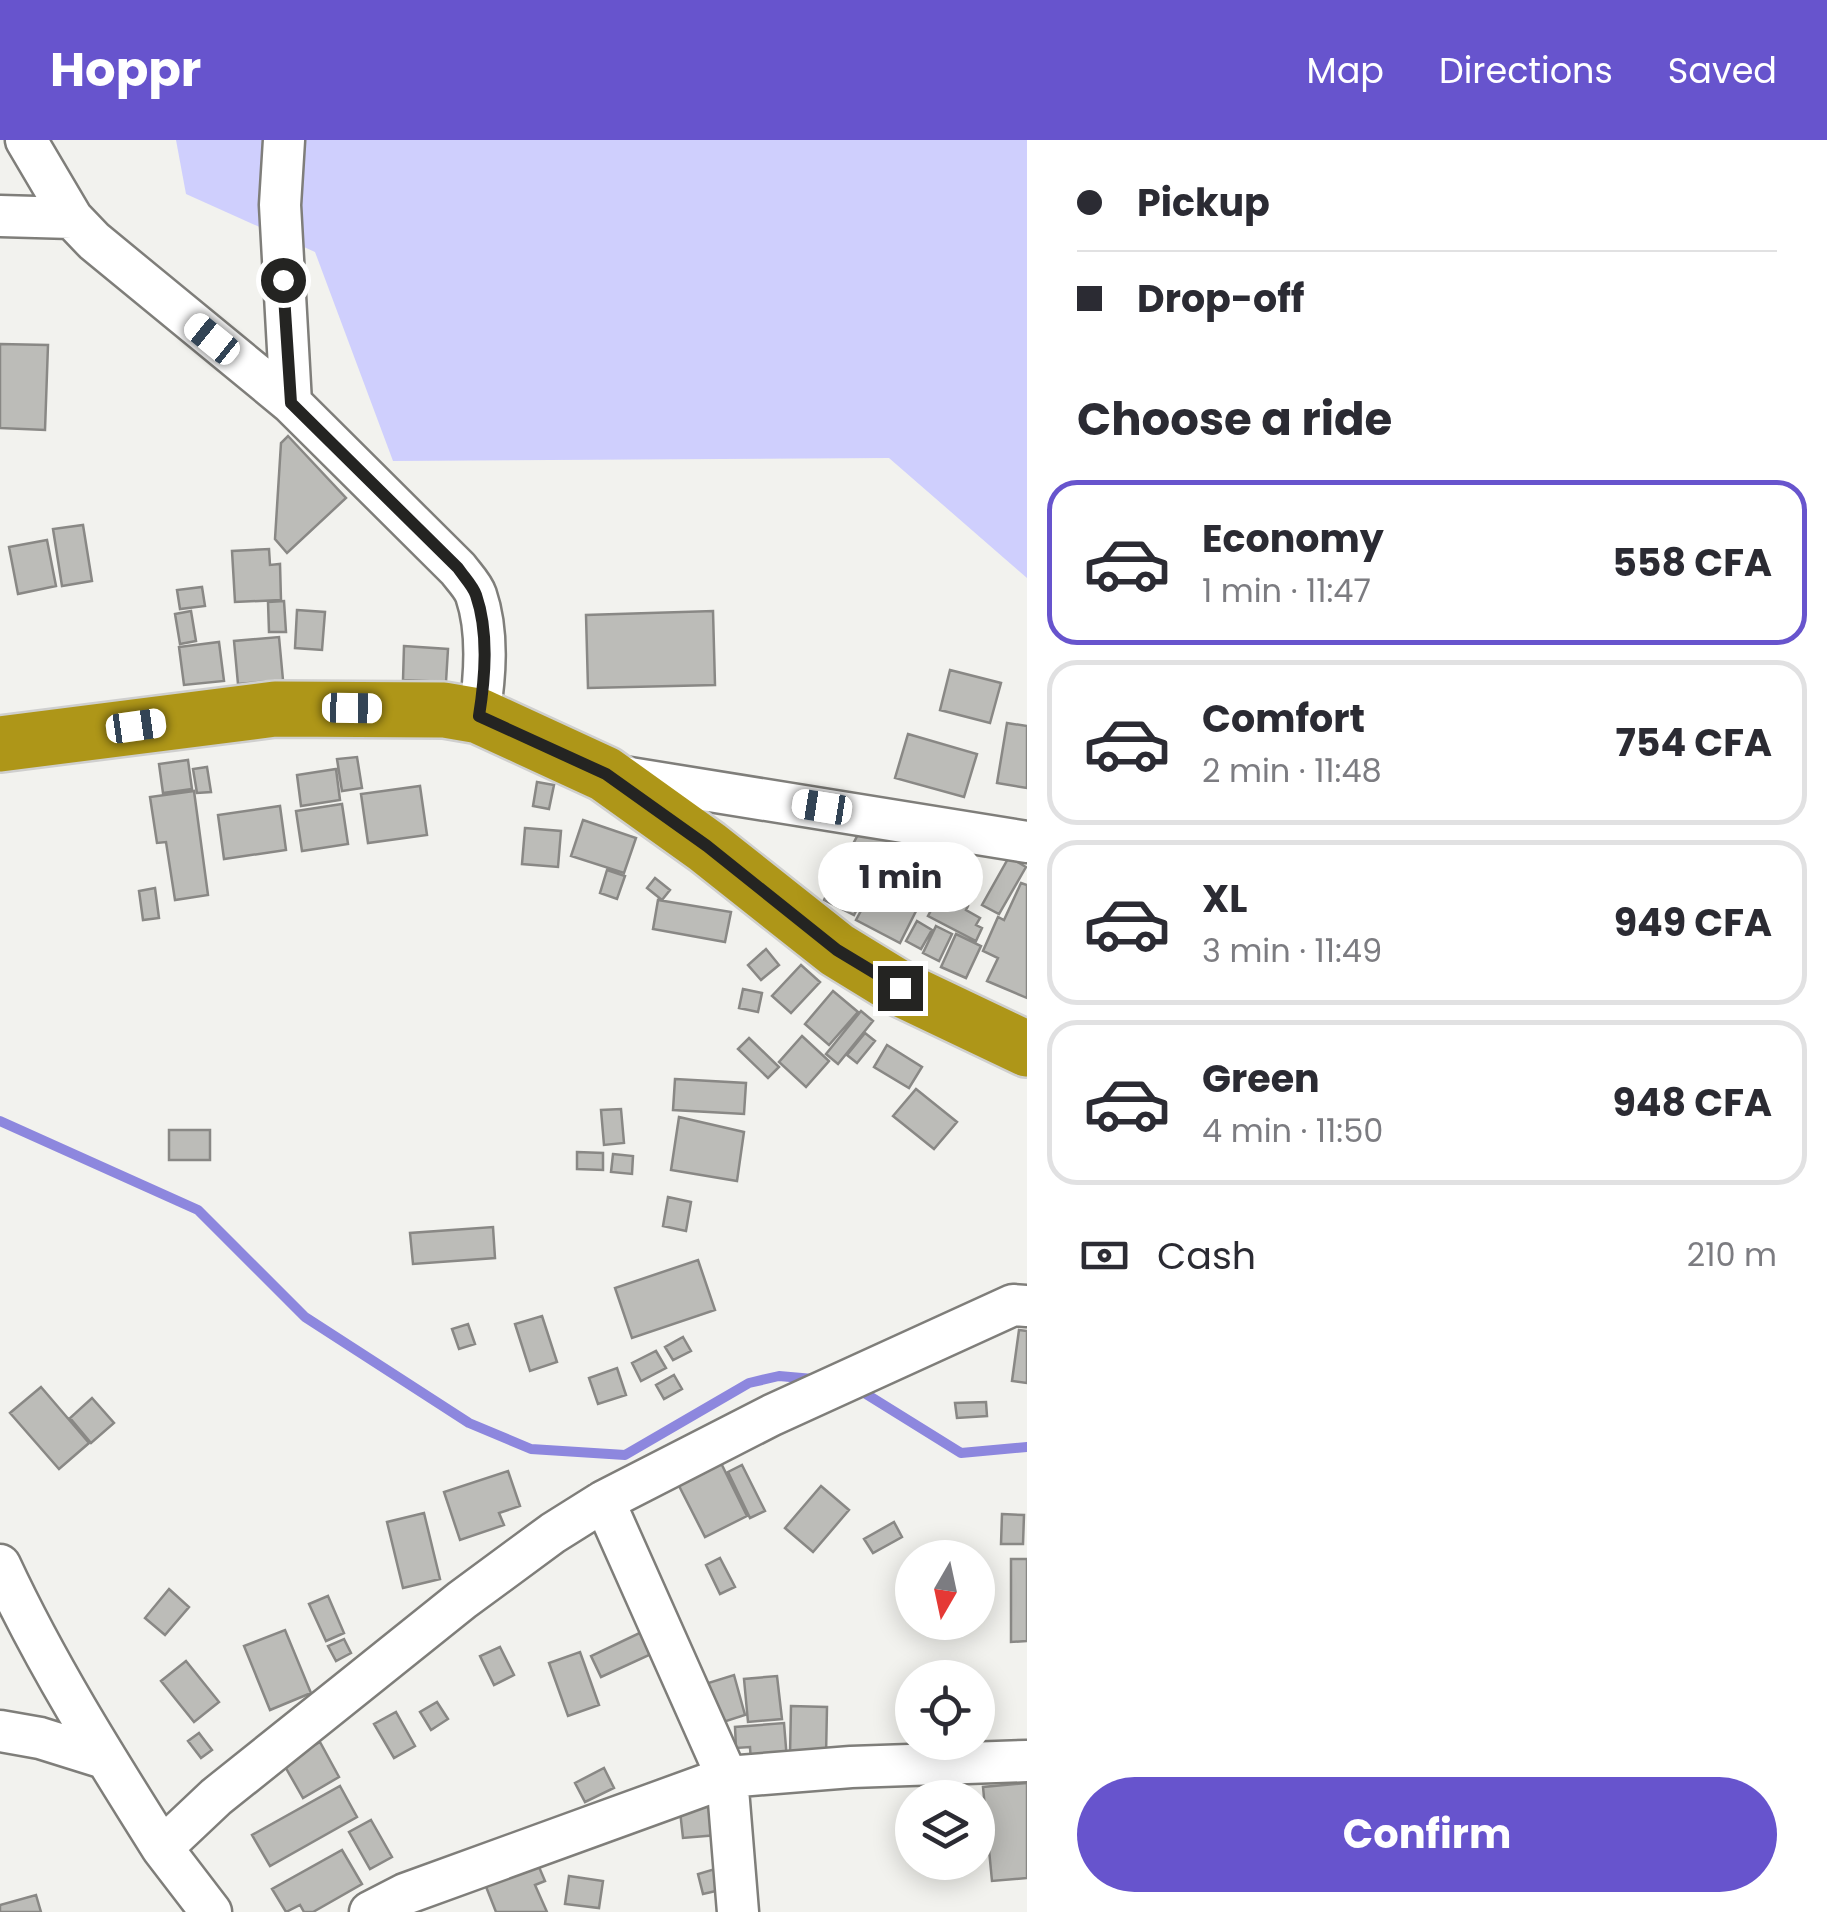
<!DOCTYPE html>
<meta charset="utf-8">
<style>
body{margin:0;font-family:Poppins,sans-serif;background:#f7f7f7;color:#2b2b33;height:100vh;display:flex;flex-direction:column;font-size:38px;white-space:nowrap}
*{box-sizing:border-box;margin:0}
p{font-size:32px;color:#7c7c81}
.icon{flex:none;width:55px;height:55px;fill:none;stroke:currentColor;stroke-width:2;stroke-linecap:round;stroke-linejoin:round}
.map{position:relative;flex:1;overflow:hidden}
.drawer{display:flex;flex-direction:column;background:#fff;width:800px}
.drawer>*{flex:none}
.top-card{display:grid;align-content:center;height:220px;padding:0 50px;background:#fff}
.needle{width:65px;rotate:189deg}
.fabs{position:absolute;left:895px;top:1400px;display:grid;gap:20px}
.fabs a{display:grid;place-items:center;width:100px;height:100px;border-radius:50%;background:#fff;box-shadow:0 5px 25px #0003;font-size:50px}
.end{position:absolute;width:45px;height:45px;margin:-22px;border:12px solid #242422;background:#fff;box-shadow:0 0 0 5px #fff}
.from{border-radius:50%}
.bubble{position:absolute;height:70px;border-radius:35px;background:#fff;box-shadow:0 5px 25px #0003;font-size:32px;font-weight:700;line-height:70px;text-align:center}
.car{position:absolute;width:30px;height:60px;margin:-30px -15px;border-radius:12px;box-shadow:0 0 8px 2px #0007;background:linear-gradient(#fff 24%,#345 0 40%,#fff 0 76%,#345 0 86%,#fff 0)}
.top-card b{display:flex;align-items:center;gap:35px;height:95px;font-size:38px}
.top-card b+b{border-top:2px solid #e1e1e2}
.top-card i{width:25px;height:25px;background:#2b2b33}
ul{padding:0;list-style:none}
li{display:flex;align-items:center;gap:30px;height:165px;margin:0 20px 15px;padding:0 30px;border:5px solid #e1e1e2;border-radius:30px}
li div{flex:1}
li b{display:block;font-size:38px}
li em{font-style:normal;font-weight:700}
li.current{border-color:#6754cd}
li>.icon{width:90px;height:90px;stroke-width:1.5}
h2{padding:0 50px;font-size:45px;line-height:120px}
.pay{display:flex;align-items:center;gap:25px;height:110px;padding:0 50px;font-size:38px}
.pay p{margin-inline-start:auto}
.primary-button{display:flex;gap:20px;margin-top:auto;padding:20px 50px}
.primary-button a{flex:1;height:115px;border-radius:60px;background:#6754cd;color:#fff;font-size:40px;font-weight:700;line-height:115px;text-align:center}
header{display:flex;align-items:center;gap:60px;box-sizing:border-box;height:140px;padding:0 50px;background:#6754cd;color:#fff}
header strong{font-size:48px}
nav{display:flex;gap:55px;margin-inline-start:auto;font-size:35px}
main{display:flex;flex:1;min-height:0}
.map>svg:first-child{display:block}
.green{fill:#cfcffd}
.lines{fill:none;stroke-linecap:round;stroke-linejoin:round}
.stream{stroke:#8d87de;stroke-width:10}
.building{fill:#bcbcb8;stroke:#898885;stroke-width:2.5}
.minor-casing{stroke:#7f7e7a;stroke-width:45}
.highway-casing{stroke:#cfcfce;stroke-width:60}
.minor{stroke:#fff;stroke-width:40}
.highway{stroke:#ae9618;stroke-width:55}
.route{stroke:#242422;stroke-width:12}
</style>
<header>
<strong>Hoppr</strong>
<nav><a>Map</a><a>Directions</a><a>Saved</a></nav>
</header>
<main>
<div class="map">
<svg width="1027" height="1772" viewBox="0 0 1027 1772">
<rect width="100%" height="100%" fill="#f2f2ee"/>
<path class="green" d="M176,0h851v438l-138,-120 -496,3 -78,-209 -129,-58z"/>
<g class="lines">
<path class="stream" d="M0,981l198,89 107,107 164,106 62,26 94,6 124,-72 30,-7 34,3
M858,1249l103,64 66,-6"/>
</g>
<path class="building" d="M0,204l48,1 -3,85 -45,-2z
M288,296l58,62 -59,55 -12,-14 6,-96z
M83,385l9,56 -30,5 -9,-57z
M47,400l9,46 -38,8 -9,-47z
M269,409l1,16 10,-1 1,36 -46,2 -3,-51z
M202,447l3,19 -25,3 -3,-19z
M284,461l2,31h-17l-1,-30z
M297,470l28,2 -3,38 -27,-2z
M191,471l5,30 -16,3 -5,-30z
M713,471l2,74 -127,3 -2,-73z
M279,497l4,43 -45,4 -4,-43z
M219,502l5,39 -40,4 -5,-38z
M404,506l44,3 -2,33 -43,-2z
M950,530l51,13 -11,40 -50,-13z
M1007,583l20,3v62l-30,-5z
M908,594l69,20 -13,43 -69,-19z
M357,617l5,31 -20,3 -5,-32z
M188,620l4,29 -29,4 -4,-29z
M207,627l4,25 -14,1 -4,-24z
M336,629l4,31 -39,6 -4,-31z
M537,642l17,3 -5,24 -16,-3z
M420,646l7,49 -59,8 -7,-49z
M194,651l14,104 -33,5 -9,-58 -9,1 -7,-46z
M342,664l6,40 -46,7 -6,-40z
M280,666l6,44 -62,9 -6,-44z
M583,680l53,18 -12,35 -53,-17z
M865,681l29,14 -40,80 -30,-15z
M525,688l36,3 -3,36 -36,-3z
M1009,717l17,10 -27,47 -17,-9z
M888,721l16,8 -5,11 12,6 -8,16 14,7 -17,34 -44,-23z
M607,730l18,6 -8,23 -17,-6z
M655,738l15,12 -8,10 -15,-12z
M1021,743l6,2v113l-40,-17 11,-23 -15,-7 15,-34 6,3z
M155,748l4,30 -16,2 -4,-29z
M941,752l27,14 -2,4 14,8 -4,7 6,3 -6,13 -48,-25z
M658,760l73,12 -6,30 -72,-13z
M917,781l15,9 -11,19 -15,-8z
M936,786l16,8 -13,27 -16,-8z
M956,794l25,12 -15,32 -25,-11z
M766,809l13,16 -18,15 -13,-15z
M801,825l19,17 -29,31 -19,-17z
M743,849l19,4 -4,19 -19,-4z
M833,851l25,21 -29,33 -24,-21z
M861,871l12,10 -35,43 -12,-10z
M865,893l10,8 -18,22 -10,-8z
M802,896l27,25 -23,26 -27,-25z
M749,898l30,29 -11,11 -30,-29z
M887,905l35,22 -13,21 -35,-21z
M675,939l71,4 -2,31 -71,-4z
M916,949l41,33 -23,27 -41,-33z
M621,969l3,34 -20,2 -3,-35z
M679,977l65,15 -7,49 -66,-11z
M169,990h41v30h-41z
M577,1012l26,1v17l-26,-1z
M613,1014l20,2 -1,18 -21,-2z
M668,1057l23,5 -5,29 -23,-5z
M493,1087l2,31 -82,6 -3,-31z
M698,1120l17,50 -83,28 -17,-50z
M542,1176l15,46 -27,9 -15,-47z
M468,1184l7,20 -16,5 -7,-20z
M1019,1190l8,1v52l-15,-2z
M683,1197l8,14 -18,9 -8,-13z
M656,1211l10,17 -25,13 -9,-18z
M617,1228l9,27 -28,9 -9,-26z
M674,1235l8,14 -18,10 -8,-14z
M41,1247l48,56 -30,26 -49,-56z
M92,1258l22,25 -23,20 -21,-25z
M986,1262l1,14 -30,2 -2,-15z
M719,1319l28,57 -42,21 -29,-57z
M742,1325l23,46 -15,7 -22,-46z
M508,1331l12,35 -21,7 5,12 -44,15 -16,-48z
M821,1346l28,24 -36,42 -28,-24z
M424,1373l16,66 -37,9 -16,-66z
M1002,1374l22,1 -1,29h-22z
M894,1382l8,15 -29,16 -9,-14z
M720,1418l15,29 -15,7 -14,-29z
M1011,1419h16v82l-16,1z
M169,1449l20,18 -24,28 -20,-17z
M328,1456l16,37 -18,8 -17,-37z
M648,1489l10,22 -57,26 -10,-21z
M285,1490l26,63 -41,17 -26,-64z
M344,1499l7,14 -15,8 -8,-15z
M500,1507l14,28 -20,10 -14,-29z
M580,1512l19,53 -31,11 -19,-53z
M186,1521l33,41 -25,20 -33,-41z
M734,1535l11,40 -28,9 -12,-40z
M777,1536l5,43 -34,3 -4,-43z
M437,1562l11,17 -17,11 -11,-18z
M791,1566l36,1 -1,49 -36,-1z
M396,1572l19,34 -21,12 -20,-34z
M784,1583l3,37 -36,3 -1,-16 -14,1 -1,-21z
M199,1593l13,17 -11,8 -13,-17z
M320,1602l19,35 -36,21 -20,-35z
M604,1628l10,20 -29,14 -10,-19z
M1027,1643v95l-35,3 -9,-94z
M340,1646l17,31 -87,49 -18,-31z
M712,1659l5,36 -34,3 -4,-36z
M371,1680l21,37 -22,12 -21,-37z
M342,1710l20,34 -49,28h-9l-4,-7 -14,7 -14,-23z
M533,1713l12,28 -10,4 12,27h-51l-15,-38z
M715,1729l5,21 -17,4 -5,-20z
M569,1736l34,5 -4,27 -34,-4z
M36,1755l5,17h-41v-7z"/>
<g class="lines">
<defs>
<path id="minor" d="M26,0l46,78 22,23 197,162 167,166c6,8 15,17 18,26 13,38 9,83 3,121
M284,0l-4,65 11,198
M0,76l72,2
M611,635l416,67
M604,1361l123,276 11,135
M0,1425c46,99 104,191 162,283
M0,1591l40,7 64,20
M211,1772l-49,-64 54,-51 130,-104 116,-93 91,-67 51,-32 168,-86 241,-110 14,1
M370,1772l35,-18 322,-117 124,-10 176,-6"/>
<path id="highway" d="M0,604l275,-35 169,1 35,6 126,58 102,73 130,103 62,38 128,61"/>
</defs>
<use href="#minor" class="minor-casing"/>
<use href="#highway" class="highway-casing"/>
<use href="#minor" class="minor"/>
<use href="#highway" class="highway"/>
</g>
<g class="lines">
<path class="route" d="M283,140l8,123 167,165c6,9 15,18 18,27 13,38 9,83 3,121l127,58 101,72 130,104 63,38"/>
</g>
</svg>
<div class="fabs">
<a><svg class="needle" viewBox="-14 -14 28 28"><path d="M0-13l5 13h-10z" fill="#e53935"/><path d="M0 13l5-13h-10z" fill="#7c7c81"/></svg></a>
<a><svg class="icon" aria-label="locate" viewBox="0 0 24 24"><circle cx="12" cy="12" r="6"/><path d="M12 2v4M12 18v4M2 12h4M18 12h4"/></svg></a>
<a><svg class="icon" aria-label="layers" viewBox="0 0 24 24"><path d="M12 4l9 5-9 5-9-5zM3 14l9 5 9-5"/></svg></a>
</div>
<i class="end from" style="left:283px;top:140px"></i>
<i class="end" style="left:900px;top:848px"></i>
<div class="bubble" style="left:818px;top:702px;width:165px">1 min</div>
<i class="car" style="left:212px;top:199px;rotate:309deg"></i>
<i class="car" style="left:352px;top:568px;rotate:91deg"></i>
<i class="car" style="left:136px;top:586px;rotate:82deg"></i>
<i class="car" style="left:822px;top:667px;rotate:279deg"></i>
</div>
<section class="drawer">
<div class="top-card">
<b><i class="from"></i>Pickup</b>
<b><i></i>Drop-off</b>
</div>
<h2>Choose a ride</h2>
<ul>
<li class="current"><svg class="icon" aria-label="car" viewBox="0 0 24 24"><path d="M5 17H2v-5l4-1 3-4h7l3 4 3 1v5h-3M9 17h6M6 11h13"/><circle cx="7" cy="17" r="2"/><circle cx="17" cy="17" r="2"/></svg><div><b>Economy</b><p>1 min · 11:47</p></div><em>558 CFA</em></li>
<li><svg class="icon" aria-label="car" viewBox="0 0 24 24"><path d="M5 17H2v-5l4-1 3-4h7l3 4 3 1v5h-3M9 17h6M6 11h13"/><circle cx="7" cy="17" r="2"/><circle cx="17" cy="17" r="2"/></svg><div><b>Comfort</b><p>2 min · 11:48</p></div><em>754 CFA</em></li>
<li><svg class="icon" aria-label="car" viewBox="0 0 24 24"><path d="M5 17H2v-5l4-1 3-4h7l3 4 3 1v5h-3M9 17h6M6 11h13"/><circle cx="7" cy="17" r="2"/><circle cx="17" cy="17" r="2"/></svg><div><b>XL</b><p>3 min · 11:49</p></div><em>949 CFA</em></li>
<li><svg class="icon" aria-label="car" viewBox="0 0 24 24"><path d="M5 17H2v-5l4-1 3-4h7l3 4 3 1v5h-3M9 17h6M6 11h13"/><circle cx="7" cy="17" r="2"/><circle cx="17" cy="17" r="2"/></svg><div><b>Green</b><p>4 min · 11:50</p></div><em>948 CFA</em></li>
</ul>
<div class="pay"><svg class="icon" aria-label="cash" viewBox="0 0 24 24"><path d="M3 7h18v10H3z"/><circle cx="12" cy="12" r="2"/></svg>Cash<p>210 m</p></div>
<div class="primary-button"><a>Confirm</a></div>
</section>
</main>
